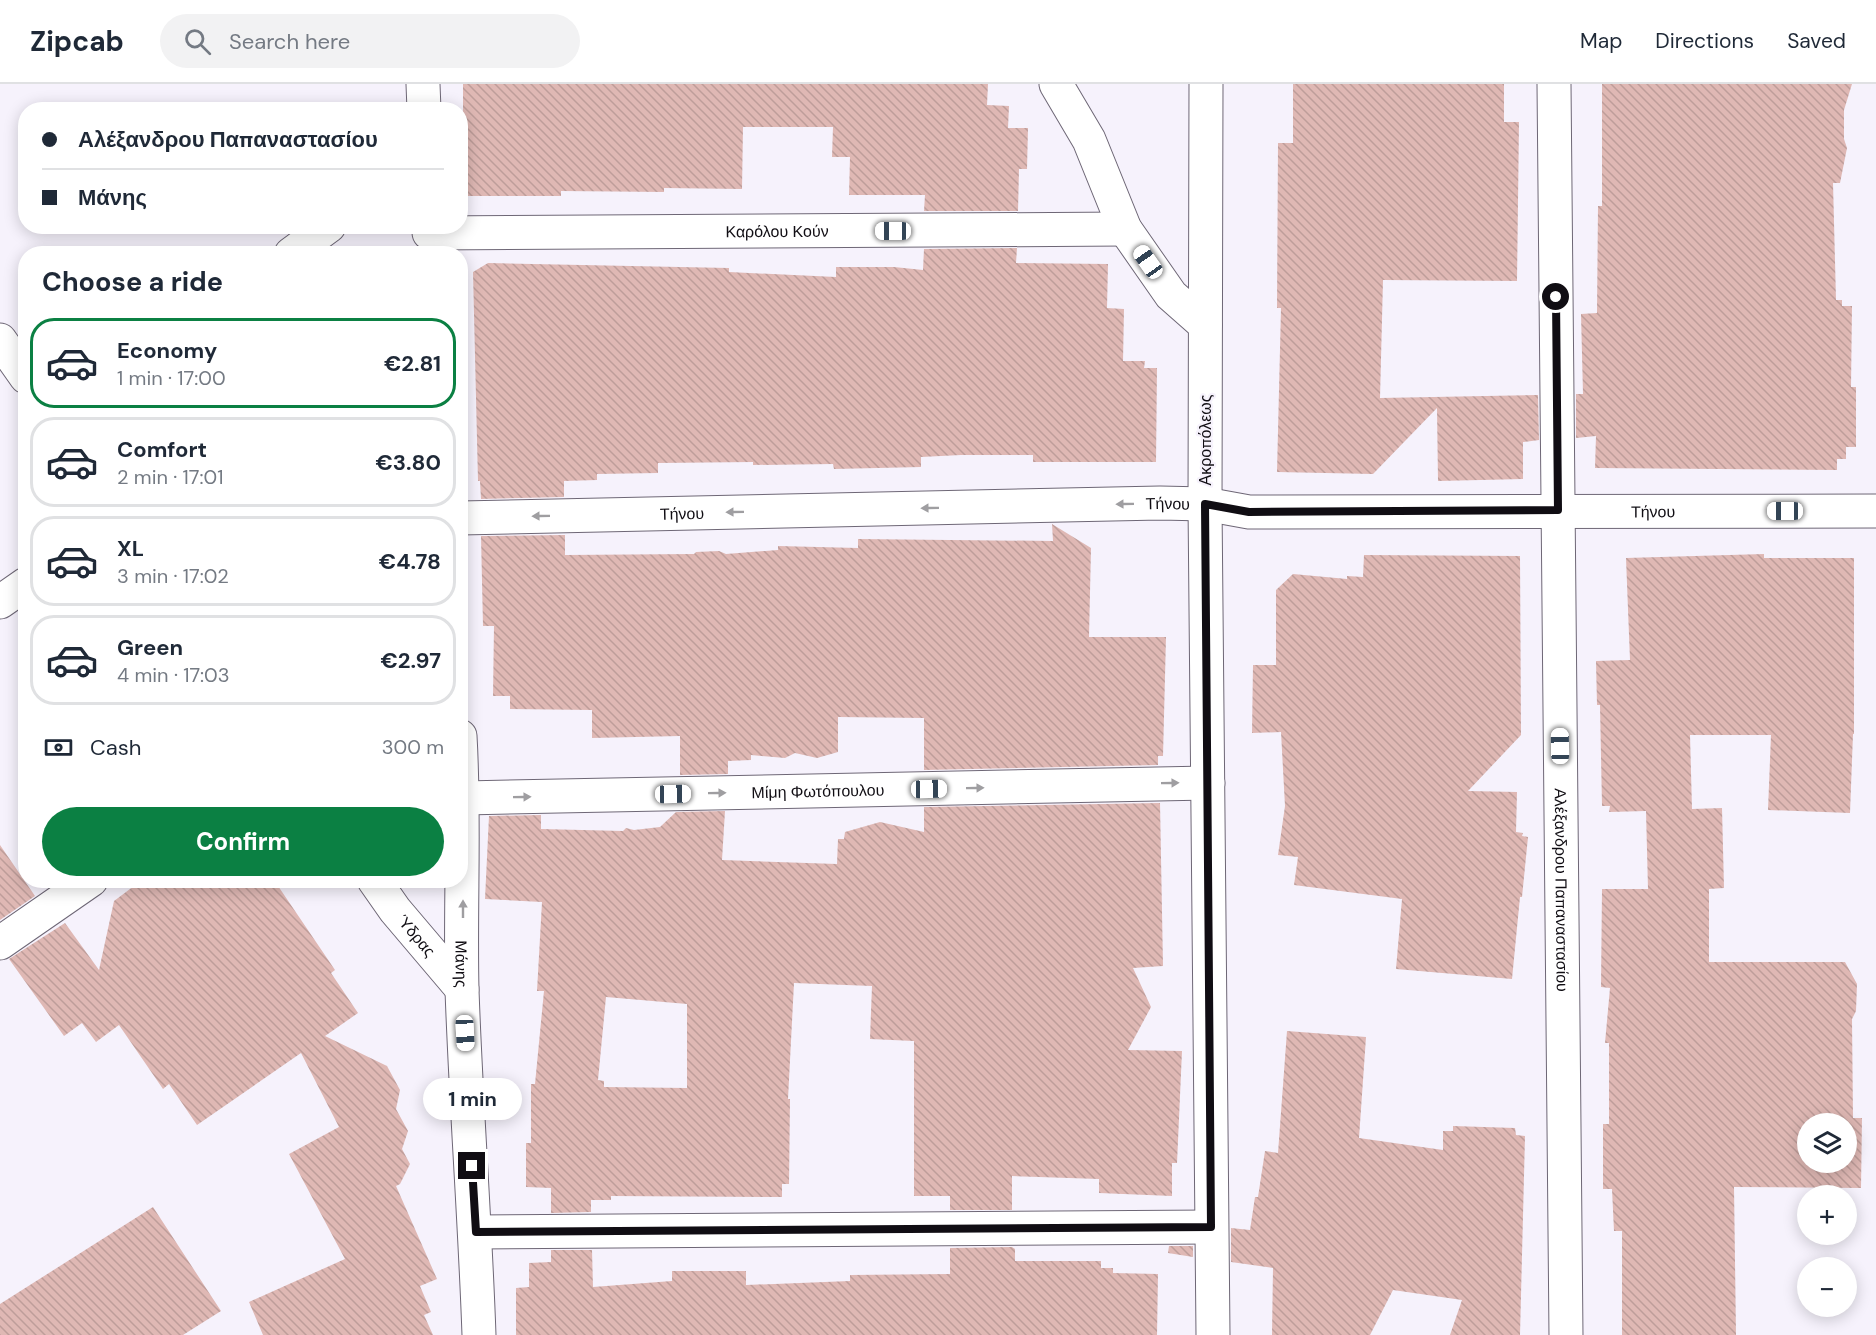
<!DOCTYPE html>
<meta charset="utf-8">
<style>
body{margin:0;font-family:"DM Sans",sans-serif;background:#f2f2f3;color:#1f2937;height:100vh;display:flex;flex-direction:column;font-size:22px;white-space:nowrap}
*{box-sizing:border-box;margin:0}
p{font-size:20px;color:#747a83}
.icon{flex:none;width:33px;height:33px;fill:none;stroke:currentColor;stroke-width:2;stroke-linecap:round;stroke-linejoin:round}
.map{position:relative;flex:1;overflow:hidden}
.side{position:absolute;left:18px;top:162px;width:450px;height:642px;display:flex;flex-direction:column;background:#fff;border-radius:24px;box-shadow:0 3px 15px #0003}
.side>*{flex:none}
.hud{position:absolute;left:18px;top:18px;width:450px;height:132px;border-radius:24px;box-shadow:0 3px 15px #0003;display:grid;align-content:center;height:132px;padding:0 24px;background:#fff}
.controls{position:absolute;left:1797px;top:1029px;display:grid;gap:12px}
.controls a{display:grid;place-items:center;width:60px;height:60px;border-radius:50%;background:#fff;box-shadow:0 3px 15px #0003;font-size:30px}
.end{position:absolute;width:27px;height:27px;margin:-14px;border:8px solid #100d13;background:#fff;box-shadow:0 0 0 3px #fff}
.from{border-radius:50%}
.bubble{position:absolute;height:42px;border-radius:21px;background:#fff;box-shadow:0 3px 15px #0003;font-size:20px;font-weight:700;line-height:42px;text-align:center}
.car{position:absolute;width:18px;height:36px;margin:-18px -9px;border-radius:8px;box-shadow:0 0 4px 2px #0007;background:linear-gradient(#fff 24%,#345 0 40%,#fff 0 76%,#345 0 86%,#fff 0)}
.hud b{display:flex;align-items:center;gap:21px;height:57px;font-size:22px}
.hud b+b{border-top:2px solid #e0e1e3}
.hud i{width:15px;height:15px;background:#1f2937}
ul{padding:0;list-style:none}
li{display:flex;align-items:center;gap:18px;height:90px;margin:0 12px 9px;padding:0 12px;border:3px solid #e0e1e3;border-radius:24px}
li div{flex:1}
li b{display:block;font-size:22px}
li em{font-style:normal;font-weight:700}
li.selected{border-color:#0b8043}
li>.icon{width:54px;height:54px;stroke-width:1.5}
h2{padding:0 24px;font-size:27px;line-height:72px}
.pay{display:flex;align-items:center;gap:15px;height:66px;padding:0 24px;font-size:22px}
.pay p{margin-inline-start:auto}
.primary-button{display:flex;gap:12px;margin-top:auto;padding:12px 24px}
.primary-button a{flex:1;height:69px;border-radius:36px;background:#0b8043;color:#fff;font-size:24px;font-weight:700;line-height:69px;text-align:center}
header{display:flex;align-items:center;gap:36px;box-sizing:border-box;height:84px;padding:0 30px;background:#fff;border-bottom:2px solid #e0e1e3}
header strong{font-size:28px}
nav{display:flex;gap:33px;margin-inline-start:auto;font-size:21px}
.search{width:420px;height:54px;background:#f2f2f3;display:flex;align-items:center;gap:15px;box-sizing:border-box;padding:0 21px;border-radius:33px;color:#747a83;font-size:22px}
.map>svg:first-child{display:block}
.building{fill:url(#building-back-hatch);fill-rule:evenodd}
.lines{fill:none;stroke-linecap:round;stroke-linejoin:round}
.street-casing{stroke:#6e6776;stroke-width:35}
.street{stroke:#fff;stroke-width:33}
.oneway{fill:#9f9ea1}
.route{stroke:#100d13;stroke-width:8}
.labels{text-anchor:middle;stroke-width:4.5;stroke-linejoin:round;paint-order:stroke}
.street-label{font-size:16px;fill:#100d13;stroke:#f6f2fc}
</style>
<header>
<strong>Zipcab</strong>
<div class="search"><svg class="icon" aria-label="search" viewBox="0 0 24 24"><circle cx="10" cy="10" r="6"/><path d="M15 15l6 6"/></svg>Search here</div>
<nav><a>Map</a><a>Directions</a><a>Saved</a></nav>
</header>
<div class="map">
<svg width="1876" height="1251" viewBox="0 0 1876 1251">
<defs>
<pattern id="building-back-hatch" width="6" height="6" patternUnits="userSpaceOnUse" patternTransform="scale(1.5)"><rect width="6" height="6" fill="#dfb8b4"/><path d="M-1 5l2 2M0 0l6 6M5-1l2 2" fill="none" stroke="#be9d9a"/></pattern>
</defs>
<rect width="100%" height="100%" fill="#f6f2fc"/>
<path class="building" d="M463,0h525l-1,21 22,1 -1,22h20l-1,41h-8l-1,42h-94l1,-16h-76l1,-38h-18l1,-30h-90l-1,62 -78,-1v4l-103,-1v5h-98z
M1293,0h211v38h15l-2,159 -134,-1 -3,118 158,-3 1,45 -16,2v37l-85,2 -1,-73 -64,66 -96,-2 4,-164h-4l1,-165h15z
M1602,0h250l-8,26v29l3,9 -7,35h-7l3,117h6v6h10l-1,81h5v60h-10v12h-9v11l-242,-2 1,-32 -20,2v-44h7l-2,-80 16,-1 1,-107h4z
M1017,164l-1,15 92,1 -1,44 17,1 -1,52h22l-1,7h13l-1,94h-123v-7h-72l-40,2v10l-87,2 -1,-5 -80,1v-3l-95,1v10l-61,1v6l-33,1v16l-83,2 -1,-18h-2l-5,-209 15,-9 241,5v4l107,5v-10h58l29,3 1,-21z
M1052,440l39,24 -2,89h77l-3,119h-5v9l-234,5v-52l-86,-1v35l-21,6 -22,-5 -10,5 -34,-3v5l-23,1v13l-48,1v-39l-88,2v-28l-82,-1v-13h-17l1,-70h-11l-2,-90 84,-1v20l129,-1 2,-2 23,-1 7,3 52,-4v-4l80,2v-9l195,2z
M1764,470v4h90v176h-1l-3,79 -82,-3 3,-75h-81l2,74 30,-1 2,80 -15,1v73h136l12,22 -1,27 -4,8 1,99h9l-1,70 -127,-1 2,148h-114v-104h-8l-2,-42h-9v-65h6v-81h-4l5,-55 -9,-1 1,-98h46l-2,-78 -37,1 1,-6h-8l-2,-101h-3l-1,-44 34,-1 -4,-102zM1808,1040h38v38h-38z
M1364,471l156,1 1,179 -53,56 49,1 -1,40 7,1 -1,3 6,1 -6,60h-2l-8,82 -116,-10 6,-70 -108,-14 4,-28 -20,-2 7,-49 -4,-74 -29,1 1,-68h23v-75l17,-16 54,5v-3l16,1z
M1160,719l3,163 -30,2 18,39 -23,43 54,1 -5,112h-5v33l-73,-3v-14l-87,-3v34h-62v-14h-36v-155l-44,-2 2,-53 -78,-3 -6,116h2l-1,85h-7v13l-171,-1v4h-20v12l-40,1v-25l-25,-1v-44h5v-59h4l9,-93h-7l5,-89 -57,-3 4,-83 52,-1v14l82,2 3,-3 8,2 26,-3 16,-15 49,-1 -3,49 115,4 1,-25h6l1,-7 35,-10 44,10v-25zM606,913l81,7v84l-83,-1v-6l-6,-1z
M0,761l35,51 -35,24z
M142,796h132l61,90 -4,3 27,40 -33,23 62,30 13,24 -4,19 12,22 -6,18 8,15 -10,20 -4,2 41,93 -17,7 11,26 -7,3 9,20h-170l-14,-33 96,-43 -56,-105 50,-27 -38,-74 -104,72 -28,-41 -6,5 -44,-64 -23,17 -14,-19 -18,13 -55,-77 56,-36 34,47 15,-69z
M1287,947l79,6 -7,101 84,12v-19h10v-5l62,2 1,7 9,1 -5,199h-70l12,-35 -69,-10 -23,45h-98l1,-67 -42,-6v-34l19,2 5,-33h3l7,-46 13,2z
M153,1123l68,104 -38,24h-183v-31z
M1169,1162h24v11l-25,-4z
M1012,1163l3,2v12h86v7h12v5l45,1 -1,61h-641v-47l13,-1v-24l22,-1v-12h41l1,37 79,-6v-10h74v14l104,-4v-6l100,-1v-26z"/>
<g class="lines">
<defs>
<g id="street">
<path d="M423,0l1,26"/>
<path d="M1056,0l33,56 36,89 46,66 34,30"/>
<path d="M1206,0l-1,420 8,831"/>
<path id="s1" d="M1554,0l12,1251"/>
<path id="s2" d="M429,149l696,-4"/>
<path d="M291,170l38,-28"/>
<path d="M0,256l26,37"/>
<path id="s3" d="M460,434l700,-15 45,1 44,8 627,-1"/>
<path d="M0,518l26,-18"/>
<path id="s4" d="M460,652c5,84 0,169 2,254 4,115 13,230 17,345"/>
<path id="s5" d="M464,714l744,-15"/>
<path id="s6" d="M374,796l21,30 67,79"/>
<path d="M0,859l91,-63"/>
<path d="M476,1148l735,-5"/>
</g>
</defs>
<use href="#street" class="street-casing"/>
<use href="#street" class="street"/>
</g>
<defs><path id="oneway-solid" d="M-6-.8H1V-3.2L6.5 0L1 3.2V.8H-6Z" transform="scale(1.5)"/></defs>
<g class="oneway">
<use href="#oneway-solid" transform="translate(1125 420) rotate(179)"/>
<use href="#oneway-solid" transform="translate(930 424) rotate(179)"/>
<use href="#oneway-solid" transform="translate(735 428) rotate(179)"/>
<use href="#oneway-solid" transform="translate(541 432) rotate(179)"/>
<use href="#oneway-solid" transform="translate(1170 699) rotate(-1)"/>
<use href="#oneway-solid" transform="translate(975 704) rotate(-1)"/>
<use href="#oneway-solid" transform="translate(717 709) rotate(-1)"/>
<use href="#oneway-solid" transform="translate(522 713) rotate(-1)"/>
<use href="#oneway-solid" transform="translate(463 825) rotate(-90)"/>
</g>
<g class="lines">
<path class="route" d="M472,1082l4,66 735,-5 -6,-723 44,8 309,-2 -2,-213"/>
</g>
<g class="labels">
<g class="street-label">
<text dy="6" stroke="none"><textPath href="#s2" startOffset="348">Καρόλου Κούν</textPath></text>
<text transform="translate(1205 356) rotate(-90)" y="6">Ακροπόλεως</text>
<text dy="6" stroke="none"><textPath href="#s3" startOffset="708">Τήνου</textPath></text>
<text dy="6" stroke="none"><textPath href="#s3" startOffset="1194">Τήνου</textPath></text>
<text dy="6" stroke="none"><textPath href="#s3" startOffset="222">Τήνου</textPath></text>
<text dy="6" stroke="none"><textPath href="#s5" startOffset="354">Μίμη Φωτόπουλου</textPath></text>
<text dy="6" stroke="none"><textPath href="#s1" startOffset="806">Αλέξανδρου Παπαναστασίου</textPath></text>
<text dy="6" stroke="none"><textPath href="#s6" startOffset="70">Ύδρας</textPath></text>
<text dy="6" stroke="none"><textPath href="#s4" startOffset="228">Μάνης</textPath></text>
</g>
</g>
</svg>
<div class="controls">
<a><svg class="icon" aria-label="layers" viewBox="0 0 24 24"><path d="M12 4l9 5-9 5-9-5zM3 14l9 5 9-5"/></svg></a>
<a>+</a>
<a>−</a>
</div>
<i class="end from" style="left:1556px;top:213px"></i>
<i class="end" style="left:472px;top:1082px"></i>
<div class="bubble" style="left:423px;top:994px;width:99px">1 min</div>
<i class="car" style="left:893px;top:147px;rotate:270deg"></i>
<i class="car" style="left:1148px;top:178px;rotate:325deg"></i>
<i class="car" style="left:1785px;top:427px;rotate:270deg"></i>
<i class="car" style="left:1560px;top:662px;rotate:359deg"></i>
<i class="car" style="left:929px;top:705px;rotate:89deg"></i>
<i class="car" style="left:673px;top:710px;rotate:89deg"></i>
<i class="car" style="left:465px;top:949px;rotate:177deg"></i>
<div class="hud">
<b><i class="from"></i>Αλέξανδρου Παπαναστασίου</b>
<b><i></i>Μάνης</b>
</div>
<section class="side">
<h2>Choose a ride</h2>
<ul>
<li class="selected"><svg class="icon" aria-label="car" viewBox="0 0 24 24"><path d="M5 17H2v-5l4-1 3-4h7l3 4 3 1v5h-3M9 17h6M6 11h13"/><circle cx="7" cy="17" r="2"/><circle cx="17" cy="17" r="2"/></svg><div><b>Economy</b><p>1 min · 17:00</p></div><em>€2.81</em></li>
<li><svg class="icon" aria-label="car" viewBox="0 0 24 24"><path d="M5 17H2v-5l4-1 3-4h7l3 4 3 1v5h-3M9 17h6M6 11h13"/><circle cx="7" cy="17" r="2"/><circle cx="17" cy="17" r="2"/></svg><div><b>Comfort</b><p>2 min · 17:01</p></div><em>€3.80</em></li>
<li><svg class="icon" aria-label="car" viewBox="0 0 24 24"><path d="M5 17H2v-5l4-1 3-4h7l3 4 3 1v5h-3M9 17h6M6 11h13"/><circle cx="7" cy="17" r="2"/><circle cx="17" cy="17" r="2"/></svg><div><b>XL</b><p>3 min · 17:02</p></div><em>€4.78</em></li>
<li><svg class="icon" aria-label="car" viewBox="0 0 24 24"><path d="M5 17H2v-5l4-1 3-4h7l3 4 3 1v5h-3M9 17h6M6 11h13"/><circle cx="7" cy="17" r="2"/><circle cx="17" cy="17" r="2"/></svg><div><b>Green</b><p>4 min · 17:03</p></div><em>€2.97</em></li>
</ul>
<div class="pay"><svg class="icon" aria-label="cash" viewBox="0 0 24 24"><path d="M3 7h18v10H3z"/><circle cx="12" cy="12" r="2"/></svg>Cash<p>300 m</p></div>
<div class="primary-button"><a>Confirm</a></div>
</section>
</div>
